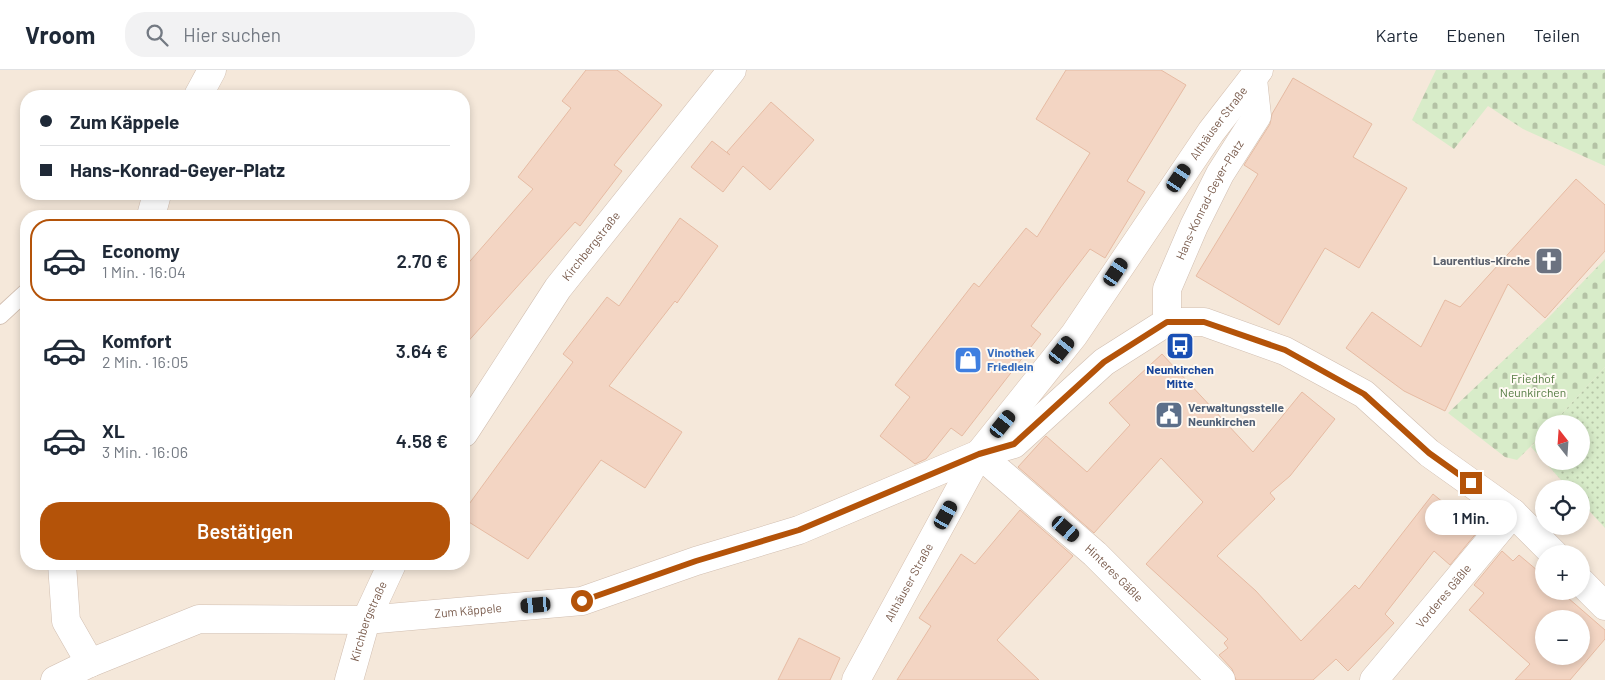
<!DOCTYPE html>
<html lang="de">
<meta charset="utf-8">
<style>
body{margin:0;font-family:Barlow,sans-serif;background:#f2f2f3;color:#1f2937;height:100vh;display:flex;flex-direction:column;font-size:19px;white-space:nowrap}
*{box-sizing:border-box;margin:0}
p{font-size:16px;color:#747a83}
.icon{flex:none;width:28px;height:28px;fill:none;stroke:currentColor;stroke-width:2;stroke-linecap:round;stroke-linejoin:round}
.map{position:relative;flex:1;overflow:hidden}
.details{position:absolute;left:20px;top:140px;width:450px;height:360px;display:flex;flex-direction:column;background:#fff;border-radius:20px;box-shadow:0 2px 8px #0003}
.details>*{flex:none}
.guide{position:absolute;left:20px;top:20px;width:450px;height:110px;border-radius:20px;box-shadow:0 2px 8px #0003;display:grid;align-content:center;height:110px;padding:0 20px;background:#fff}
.needle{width:32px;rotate:343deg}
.controls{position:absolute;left:1535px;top:345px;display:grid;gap:10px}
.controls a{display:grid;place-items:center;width:55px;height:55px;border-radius:50%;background:#fff;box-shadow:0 2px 8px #0003;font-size:25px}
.end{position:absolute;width:22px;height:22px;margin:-11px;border:6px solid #b45309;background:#fff;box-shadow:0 0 0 2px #fff}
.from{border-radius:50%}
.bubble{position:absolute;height:35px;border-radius:18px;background:#fff;box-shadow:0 2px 8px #0003;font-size:16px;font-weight:600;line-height:35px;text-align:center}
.car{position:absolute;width:15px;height:30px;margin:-15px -8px;border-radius:6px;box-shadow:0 0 4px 1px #0007;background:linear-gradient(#222 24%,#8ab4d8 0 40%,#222 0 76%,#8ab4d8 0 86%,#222 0)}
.guide b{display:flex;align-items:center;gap:18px;height:48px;font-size:19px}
.guide b+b{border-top:1px solid #e0e1e3}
.guide i{width:12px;height:12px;background:#1f2937}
ul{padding:9px 0 0;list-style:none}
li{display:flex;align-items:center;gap:15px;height:82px;margin:0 10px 8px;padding:0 10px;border:2px solid transparent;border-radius:20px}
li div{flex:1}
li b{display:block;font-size:19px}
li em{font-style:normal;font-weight:600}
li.on{border-color:#b45309}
li>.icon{width:45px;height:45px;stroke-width:1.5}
.cta{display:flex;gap:10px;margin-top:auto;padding:10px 20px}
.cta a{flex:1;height:58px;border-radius:20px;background:#b45309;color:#fff;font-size:20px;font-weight:600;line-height:58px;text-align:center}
header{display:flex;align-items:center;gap:30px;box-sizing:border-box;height:70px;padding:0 25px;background:#fff;border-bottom:1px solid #e0e1e3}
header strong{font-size:24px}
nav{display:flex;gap:28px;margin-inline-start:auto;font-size:18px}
.search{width:350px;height:45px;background:#f2f2f3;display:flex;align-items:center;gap:12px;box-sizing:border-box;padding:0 18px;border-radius:20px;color:#747a83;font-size:19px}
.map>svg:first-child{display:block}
.residential{fill:#f5e8da;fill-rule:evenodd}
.grass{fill:url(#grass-dots)}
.cemetery{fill:url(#cemetery-stones)}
.building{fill:#f3d5c3;stroke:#e6bba3;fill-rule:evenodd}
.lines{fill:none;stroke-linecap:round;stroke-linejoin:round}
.lane-casing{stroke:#d1beb0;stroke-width:18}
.street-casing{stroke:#d1beb0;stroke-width:29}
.secondary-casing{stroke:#d6c0b0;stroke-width:29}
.lane{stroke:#fff;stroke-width:16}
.street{stroke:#fff;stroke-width:28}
.secondary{stroke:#fff;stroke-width:28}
.route{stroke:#b45309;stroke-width:6}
.labels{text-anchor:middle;stroke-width:4;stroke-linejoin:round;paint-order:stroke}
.street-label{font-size:12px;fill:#7a5c4d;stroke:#fffaf3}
.worship-label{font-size:12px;font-weight:bold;fill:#5b616d;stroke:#fffaf3;text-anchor:end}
.shop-label{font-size:12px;font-weight:bold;fill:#366cbe;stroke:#fffaf3;text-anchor:start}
.transit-label{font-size:12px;font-weight:bold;fill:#164399;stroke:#fffaf3}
.park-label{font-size:12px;fill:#537a41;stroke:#fffaf3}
.service-label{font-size:12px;font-weight:bold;fill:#4e5e75;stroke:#fffaf3;text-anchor:start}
</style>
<header>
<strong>Vroom</strong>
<div class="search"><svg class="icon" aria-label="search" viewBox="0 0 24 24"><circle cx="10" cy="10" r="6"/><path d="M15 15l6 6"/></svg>Hier suchen</div>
<nav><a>Karte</a><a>Ebenen</a><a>Teilen</a></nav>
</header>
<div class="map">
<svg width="1605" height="610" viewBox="0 0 1605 610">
<defs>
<pattern id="grass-dots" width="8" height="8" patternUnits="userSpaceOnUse" patternTransform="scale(1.25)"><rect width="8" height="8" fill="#d8ecc9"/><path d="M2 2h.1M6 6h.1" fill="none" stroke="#b4c2a5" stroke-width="1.8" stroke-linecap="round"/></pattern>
<pattern id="cemetery-stones" width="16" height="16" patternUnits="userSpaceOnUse" patternTransform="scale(1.25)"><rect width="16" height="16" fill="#d8ecc9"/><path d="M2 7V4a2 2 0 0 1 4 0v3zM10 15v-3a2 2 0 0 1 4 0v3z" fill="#b4c2a5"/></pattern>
</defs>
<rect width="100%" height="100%" fill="#fdf6ec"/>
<path class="residential" d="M0,0h1605v610h-1605zM26,26h438v98h-438zM26,146h438v348h-438zM1544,354h37v37h-37zM1544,419h37v37h-37zM1544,484h37v37h-37zM1544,549h37v37h-37z"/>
<path class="grass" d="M1605,297v161l-24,-26v-13h-12l-25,-28h37v-37h-29z
M1544,363v28l-13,-14z"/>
<path class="cemetery" d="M1436,0h169v96l-82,-37 -35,-23 -34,43 -42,-29z
M1605,189v108l-53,57h-8v9l-27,27 -12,-3 -57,-44 100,-95z"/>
<path class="building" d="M586,0h31l45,35 -48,60 8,6 -42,55 -5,-4 -111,124v-78l69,-79 -15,-12 53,-69 -9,-7z
M1066,0h95l25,15 -59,96 18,11 -40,66 -15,-9 -59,77 10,8 -79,102 -11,-8 -25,31 -11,5 -35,-28 30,-39 -15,-12 79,-102 5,4 47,-59 11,9 53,-84 -54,-34z
M1293,8l79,46 -19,33 54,31 -48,80 -34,-20 -46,77 -83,-49 62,-102 -14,-9 26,-41 2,-10z
M771,32l43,38 -44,50 -27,-24 -20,26 -32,-25 21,-26 18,14 -3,-3z
M1576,109l29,26v46l-60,67 -37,-34 -63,127 -41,-20 -58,-43 26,-36 49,35 24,-47 15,7z
M680,148l38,28 -41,57 -2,-2 -66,85 73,46 -37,56 -44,-28 -73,99 -64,-40v-8l109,-149 -10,-8 44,-57 12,9z
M1162,284l91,98 49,-60 33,27 -45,57 -20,17 5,6 -58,57 39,35 45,50 54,-56 4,4 74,-95 45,37 -28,34 -16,-14 -49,63 9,9 -46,48 -12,-12 -23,21h-77l-4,-11 -13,-14 9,-7 -4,-5 4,-4 -82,-75 57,-62 -42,-44 -67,75 -76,-66 28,-31 41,36 43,-47 -21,-22z
M1020,440l53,46 -76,84 42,40h-142l34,-54 -12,-8 42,-64 14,10z
M1502,481l11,10 6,-6 25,21v15h16l45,39v9l-35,41h-55l15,-16 -61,-54 15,-17 -10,-8zM1544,549h37v37h-37z
M799,568l41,20 -10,22h-52z"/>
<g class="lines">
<defs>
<path id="lane" d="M0,246l26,-24"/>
<g id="street">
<path d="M198,26l14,-26"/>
<path d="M151,146l6,-22"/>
<path id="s1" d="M1167,252v-33l27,-63 26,-52 37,-58 -4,-37"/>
<path id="s2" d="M464,363l94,-145 174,-218"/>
<path id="s3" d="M979,384l116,100 126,126"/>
<path d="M62,494l4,57 24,42"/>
<path d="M1581,512l24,24"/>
<path id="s4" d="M55,610l35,-17 109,-44 167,1 216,-19 114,-40 103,-31 180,-76 35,-10 90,-82 63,-40h37l81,29 79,43 65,59 84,60 41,41"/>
<path id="s5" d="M349,610l17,-60 26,-56"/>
<path id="s6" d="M1374,610l139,-167"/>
</g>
<g id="secondary">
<path id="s7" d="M856,610l123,-226 95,-119 137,-203 48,-62"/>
</g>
</defs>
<use href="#lane" class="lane-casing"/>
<use href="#street" class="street-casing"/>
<use href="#secondary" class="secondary-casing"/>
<use href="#lane" class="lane"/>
<use href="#street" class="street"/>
<use href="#secondary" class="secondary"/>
</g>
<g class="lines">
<path class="route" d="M582,531l114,-40 103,-31 180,-76 35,-10 90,-82 63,-40h37l81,28 79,44 65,59 42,30"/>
</g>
<defs>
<symbol id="church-square" viewBox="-11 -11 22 22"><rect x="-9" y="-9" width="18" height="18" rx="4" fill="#6b7280" stroke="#fffaf3"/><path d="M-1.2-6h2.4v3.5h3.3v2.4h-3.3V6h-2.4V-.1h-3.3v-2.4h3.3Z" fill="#fff"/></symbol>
<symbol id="bus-square" viewBox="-11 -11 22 22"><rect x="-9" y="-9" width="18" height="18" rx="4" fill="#1a4fb4" stroke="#fffaf3"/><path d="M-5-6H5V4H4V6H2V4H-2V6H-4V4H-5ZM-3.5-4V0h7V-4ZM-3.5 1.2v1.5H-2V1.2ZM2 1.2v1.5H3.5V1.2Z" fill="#fff"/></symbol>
<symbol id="shop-square" viewBox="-11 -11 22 22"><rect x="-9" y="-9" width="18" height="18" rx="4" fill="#3f7fe0" stroke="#fffaf3"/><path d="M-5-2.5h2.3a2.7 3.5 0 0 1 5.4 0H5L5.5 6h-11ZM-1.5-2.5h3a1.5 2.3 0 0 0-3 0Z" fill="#fff"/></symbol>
<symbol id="civic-square" viewBox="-11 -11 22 22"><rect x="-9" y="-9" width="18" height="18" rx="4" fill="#5c6f8a" stroke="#fffaf3"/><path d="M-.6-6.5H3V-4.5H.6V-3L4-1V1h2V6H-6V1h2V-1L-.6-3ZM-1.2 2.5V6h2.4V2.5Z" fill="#fff"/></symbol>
</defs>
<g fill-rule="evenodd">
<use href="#church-square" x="1533" y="175" width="32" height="32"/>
<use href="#bus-square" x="1164" y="260" width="32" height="32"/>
<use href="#shop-square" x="952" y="274" width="32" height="32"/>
<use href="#civic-square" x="1153" y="329" width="32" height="32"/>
</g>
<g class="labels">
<g class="street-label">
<text dy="4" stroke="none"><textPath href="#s7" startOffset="666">Althäuser Straße</textPath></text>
<text dy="4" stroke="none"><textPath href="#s1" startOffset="132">Hans-Konrad-Geyer-Platz</textPath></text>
<text dy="4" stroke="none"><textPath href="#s2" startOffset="226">Kirchbergstraße</textPath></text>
<text dy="4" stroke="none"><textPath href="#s3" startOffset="180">Hinteres Gäßle</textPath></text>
<text dy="4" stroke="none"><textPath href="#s7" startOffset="111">Althäuser Straße</textPath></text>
<text dy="4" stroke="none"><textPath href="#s6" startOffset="109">Vorderes Gäßle</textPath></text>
<text dy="4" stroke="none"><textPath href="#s4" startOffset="426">Zum Käppele</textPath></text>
<text dy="4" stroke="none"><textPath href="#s5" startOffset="62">Kirchbergstraße</textPath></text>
</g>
<g class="worship-label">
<text x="1530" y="195">Laurentius-Kirche</text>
</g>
<g class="shop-label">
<text x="987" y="287">Vinothek<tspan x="987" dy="14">Friedlein</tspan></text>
</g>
<g class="transit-label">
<text x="1180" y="304">Neunkirchen<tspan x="1180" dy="14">Mitte</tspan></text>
</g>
<g class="park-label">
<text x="1533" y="313">Friedhof<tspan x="1533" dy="14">Neunkirchen</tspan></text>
</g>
<g class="service-label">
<text x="1188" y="342">Verwaltungsstelle<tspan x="1188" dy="14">Neunkirchen</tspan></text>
</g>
</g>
</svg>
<div class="controls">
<a><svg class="needle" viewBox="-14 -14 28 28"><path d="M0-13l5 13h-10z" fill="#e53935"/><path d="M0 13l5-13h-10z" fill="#747a83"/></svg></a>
<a><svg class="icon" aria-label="locate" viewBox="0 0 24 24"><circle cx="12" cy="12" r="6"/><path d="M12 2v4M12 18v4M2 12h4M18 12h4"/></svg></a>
<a>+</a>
<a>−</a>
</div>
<i class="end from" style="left:582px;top:531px"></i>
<i class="end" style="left:1471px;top:413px"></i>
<div class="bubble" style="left:1425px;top:430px;width:92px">1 Min.</div>
<i class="car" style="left:1179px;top:108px;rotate:34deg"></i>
<i class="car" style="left:1116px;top:202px;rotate:34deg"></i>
<i class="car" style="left:1062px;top:280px;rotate:39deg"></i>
<i class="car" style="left:1003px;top:354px;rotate:39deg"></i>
<i class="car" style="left:946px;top:445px;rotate:29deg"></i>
<i class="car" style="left:1066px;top:459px;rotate:131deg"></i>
<i class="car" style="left:536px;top:535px;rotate:265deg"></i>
<div class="guide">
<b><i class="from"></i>Zum Käppele</b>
<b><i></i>Hans-Konrad-Geyer-Platz</b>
</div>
<section class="details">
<ul>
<li class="on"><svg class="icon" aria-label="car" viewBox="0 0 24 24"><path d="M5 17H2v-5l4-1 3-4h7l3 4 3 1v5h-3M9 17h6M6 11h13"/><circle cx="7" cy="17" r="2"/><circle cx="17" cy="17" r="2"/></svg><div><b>Economy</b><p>1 Min. · 16:04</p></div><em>2.70 €</em></li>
<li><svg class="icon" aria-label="car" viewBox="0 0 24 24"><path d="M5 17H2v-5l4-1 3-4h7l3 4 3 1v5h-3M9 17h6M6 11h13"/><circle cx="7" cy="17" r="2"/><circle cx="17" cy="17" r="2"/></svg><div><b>Komfort</b><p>2 Min. · 16:05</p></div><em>3.64 €</em></li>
<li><svg class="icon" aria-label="car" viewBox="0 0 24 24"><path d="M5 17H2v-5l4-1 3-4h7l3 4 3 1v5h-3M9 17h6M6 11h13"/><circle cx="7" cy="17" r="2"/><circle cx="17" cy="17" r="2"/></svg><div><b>XL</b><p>3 Min. · 16:06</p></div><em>4.58 €</em></li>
</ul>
<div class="cta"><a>Bestätigen</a></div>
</section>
</div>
